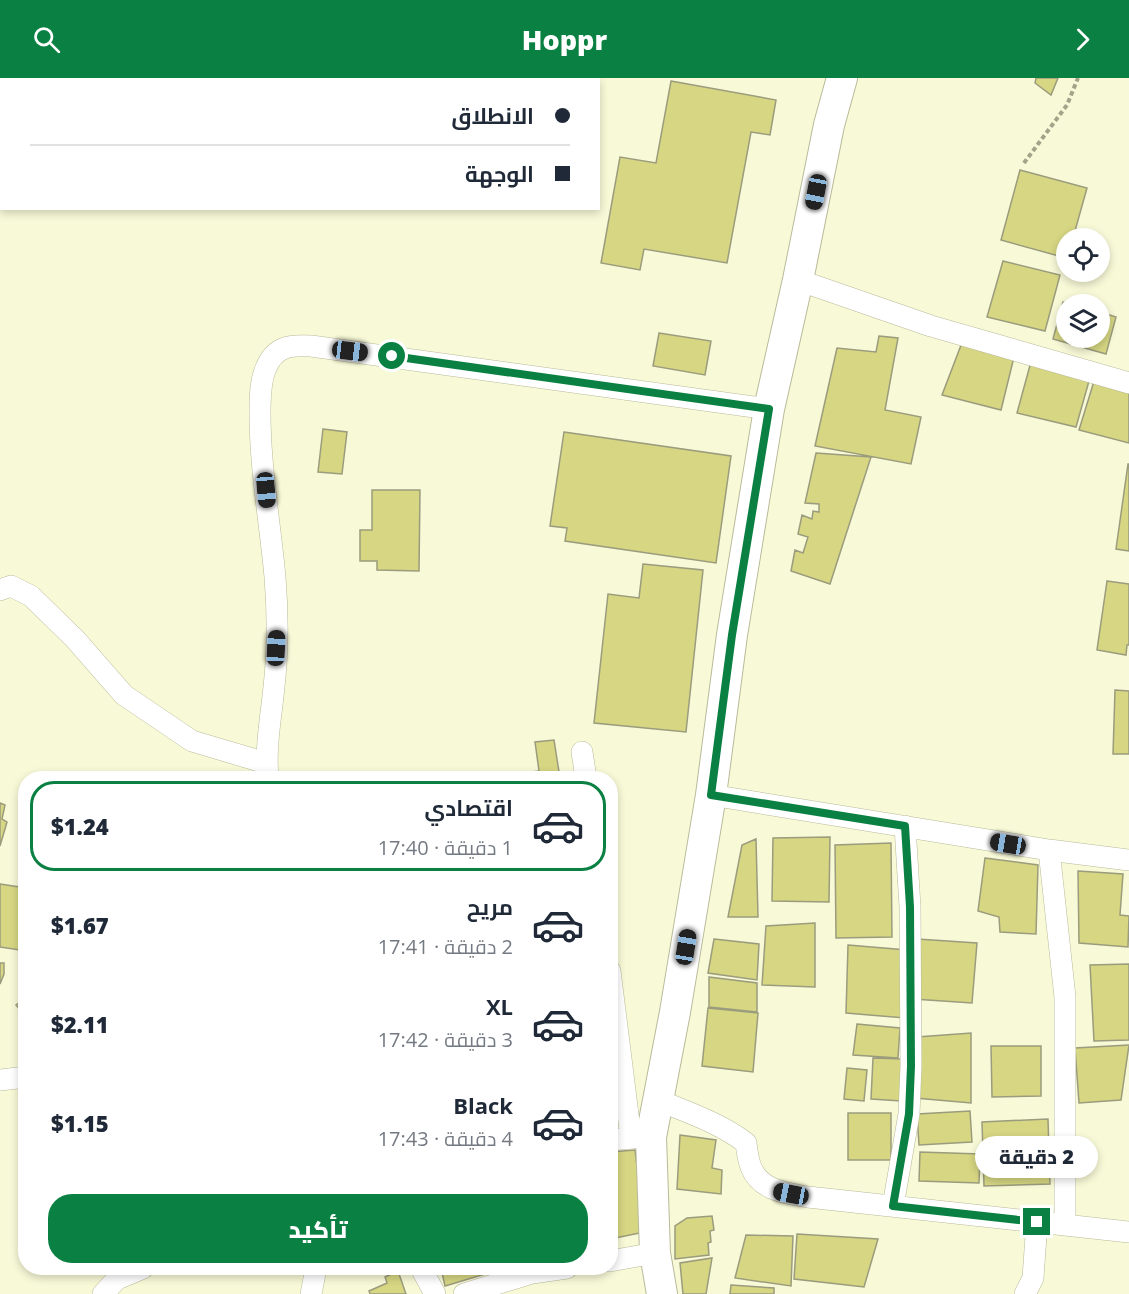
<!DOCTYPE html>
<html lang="ar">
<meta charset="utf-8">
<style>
body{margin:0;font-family:"Open Sans",Cairo,sans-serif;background:#f2f2f3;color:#1f2937;direction:rtl;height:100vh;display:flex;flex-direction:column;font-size:22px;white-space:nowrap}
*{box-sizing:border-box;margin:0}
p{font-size:20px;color:#747a83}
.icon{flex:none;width:33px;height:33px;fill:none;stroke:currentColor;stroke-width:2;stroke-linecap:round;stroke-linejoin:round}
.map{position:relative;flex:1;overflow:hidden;direction:ltr}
.details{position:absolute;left:18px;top:693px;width:600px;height:504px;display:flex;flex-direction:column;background:#fff;border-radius:24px;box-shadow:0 3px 9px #0003;direction:rtl}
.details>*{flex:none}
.top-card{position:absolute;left:0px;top:0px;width:600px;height:132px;box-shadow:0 3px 9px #0003;direction:rtl;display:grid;align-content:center;height:132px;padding:0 30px;background:#fff}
.controls{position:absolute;left:1056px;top:150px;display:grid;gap:12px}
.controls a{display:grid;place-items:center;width:54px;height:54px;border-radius:50%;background:#fff;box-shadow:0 3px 9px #0003;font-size:30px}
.end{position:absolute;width:27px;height:27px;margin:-14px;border:8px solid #0b8043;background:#fff;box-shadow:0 0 0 3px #fff}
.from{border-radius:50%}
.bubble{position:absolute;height:42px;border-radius:21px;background:#fff;box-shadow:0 3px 9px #0003;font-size:20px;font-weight:800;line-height:42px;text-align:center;direction:rtl}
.car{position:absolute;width:18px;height:36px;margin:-18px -9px;border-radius:8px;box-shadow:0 0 4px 2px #0007;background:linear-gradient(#222 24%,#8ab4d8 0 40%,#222 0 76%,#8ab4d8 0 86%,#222 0)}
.top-card b{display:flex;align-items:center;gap:21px;height:57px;font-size:22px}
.top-card b+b{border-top:2px solid #e0e1e3}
.top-card i{width:15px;height:15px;background:#1f2937}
ul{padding:10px 0 0;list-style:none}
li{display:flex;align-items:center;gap:18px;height:90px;margin:0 12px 9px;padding:0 18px;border:3px solid transparent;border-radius:24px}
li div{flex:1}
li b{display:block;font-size:22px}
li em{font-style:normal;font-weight:800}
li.on{border-color:#0b8043}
li>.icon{width:54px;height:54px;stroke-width:1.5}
.action{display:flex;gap:12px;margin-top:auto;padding:12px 30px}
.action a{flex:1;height:69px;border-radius:24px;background:#0b8043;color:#fff;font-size:24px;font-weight:800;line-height:69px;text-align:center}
header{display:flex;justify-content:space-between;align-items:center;height:78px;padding:0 30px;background:#0b8043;color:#fff;font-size:27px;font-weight:800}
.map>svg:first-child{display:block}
.building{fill:#d6d683;stroke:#9b9c7d;stroke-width:1.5}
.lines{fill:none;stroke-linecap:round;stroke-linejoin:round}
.street-casing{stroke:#b9ba9a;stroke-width:22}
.secondary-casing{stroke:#b9ba9a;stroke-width:32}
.path{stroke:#a3a38a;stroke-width:4;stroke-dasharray:4.5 3;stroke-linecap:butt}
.street{stroke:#fff;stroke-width:21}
.secondary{stroke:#fff;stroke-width:30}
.route{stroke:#0b8043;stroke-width:8}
</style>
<header><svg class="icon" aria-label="forward" viewBox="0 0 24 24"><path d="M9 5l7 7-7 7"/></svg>Hoppr<svg class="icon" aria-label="search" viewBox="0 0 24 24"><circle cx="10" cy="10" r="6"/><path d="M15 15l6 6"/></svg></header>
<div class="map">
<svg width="1129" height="1216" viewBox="0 0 1129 1216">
<rect width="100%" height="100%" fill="#f8f9d7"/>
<path class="building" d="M1036,0h22l-7,17 -16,-12z
M671,3l105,19 -6,35 -19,-3 -24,131 -83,-14 -4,21 -39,-7 19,-106 36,6z
M1020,92l67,18 -14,50h-7v20l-65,-18z
M1003,183l57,14 -15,56 -58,-14z
M1063,224l9,2h-6v34h34v-26l16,5 -10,37 -53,-15z
M659,255l52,8 -6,34 -52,-9z
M879,258l19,2 -13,72 36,7 -10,47 -96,-18 22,-98 39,4z
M963,262l52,13 -14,57 -59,-15z
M1032,280l59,16 -15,53 -59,-14z
M1095,300l34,9v56l-50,-13z
M323,351l24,3 -5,42 -24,-2z
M564,354l167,24 -15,107 -151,-22 2,-13 -17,-2z
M816,375l55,4 -41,127 -39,-13 4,-21 8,3 5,-16 -10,-3 4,-19 10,4 1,-8 6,1v-8l-14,-1z
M1128,386h1v87l-13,-2z
M372,412h48l-1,81 -42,-1v-9h-17v-31h12z
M643,486l60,6 -17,162 -92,-9 14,-129 31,4z
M1107,503l22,3v61h-2l-1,10 -29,-5z
M1115,612l14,1v63h-16z
M554,662l6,38h-73l52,-7 -4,-29z
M0,725l5,2 -3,14 5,3 -7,24z
M830,759l-1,65 -57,-1 1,-63z
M756,761l2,78h-30l14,-72z
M891,765l1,94 -56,1 -1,-93z
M985,780l53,7 -2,69 -36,-2 -1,-15 -21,-6z
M1078,793l45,3 -3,41 9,1 -1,31 -49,-4z
M0,806l26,4v63l-26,-4z
M815,845v64l-53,-2 4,-59z
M714,861l45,5 -2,36 -49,-7z
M917,861l60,4 -5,60 -59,-4z
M848,867l59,5 -2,68 -59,-5z
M0,885h4v11l-4,10z
M1129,886v76l-35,1 -4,-76z
M709,899l48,6v29l-48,-5z
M26,919v19l-10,-11z
M708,930l50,5 -5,59 -51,-6z
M857,946l43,4 -2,30 -45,-3z
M971,955v70l-56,-5 2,-61z
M1129,967l-8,55 -42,3 -4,-55z
M991,968h50v50l-49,1z
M873,980l30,1 -2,42 -30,-2z
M847,990l20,2 -3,31 -20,-2z
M610,994h3l4,53 -7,1z
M970,1033l2,31 -53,3 -2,-31z
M848,1035h43v47h-43z
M1048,1041l2,65 -66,2 -2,-64z
M680,1057l36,5 -4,28 10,2 -1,24 -44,-5z
M635,1072l10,82 -35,7v-87z
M920,1074l60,2 -1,29 -60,-2z
M712,1138l2,14 -4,1 1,11 -3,1 1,12 -34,4v-33l12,-8z
M797,1156l81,5 -14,48 -70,-8z
M746,1157l47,1 -2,50 -56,-8z
M712,1180l-6,36h-23l-3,-31z
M441,1190h50l1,4 -47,14z
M398,1193l8,23h-36l-1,-3 18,-8 -2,-6z
M731,1207l43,3v6h-44z"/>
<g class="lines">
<defs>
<path id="street" d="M12,2l1,-2
M0,20l2,-3
M798,202l133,46 198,57
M0,512l11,-4 20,10 44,43 49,56 68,46 74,22
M582,674l4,26
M268,700c-3,-30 3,-61 6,-91 4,-36 4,-73 1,-110 -5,-54 -15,-109 -15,-164 0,-14 0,-32 6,-45 9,-22 24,-23 45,-22l458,63
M711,717l338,55 80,10
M1049,772l16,147v228
M610,893l21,167
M0,1002l26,-3
M658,1022c31,13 62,23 88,43 1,8 2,17 5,24 9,24 36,26 57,30l321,35
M610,1062l35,-3
M893,1128l16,-92 2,-48 -1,-159 -5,-81
M610,1183l45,-8
M421,1190l14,26
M103,1216l14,-15 26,-11
M311,1216l5,-26
M464,1216l68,-21 35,-5
M1025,1216l8,-16 4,-56"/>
<path id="secondary" d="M662,1216l-7,-41 -4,-116 24,-125 36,-217 21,-160 37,-226 29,-129 31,-155 13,-47"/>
</defs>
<use href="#street" class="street-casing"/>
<use href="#secondary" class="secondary-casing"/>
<path class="path" d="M1024,85l43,-58 11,-27"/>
<use href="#street" class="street"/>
<use href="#secondary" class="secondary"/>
</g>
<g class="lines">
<path class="route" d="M392,278l377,53 -37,226 -21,160 194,31 5,81 1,159 -2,48 -16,92 144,16"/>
</g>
</svg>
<div class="controls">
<a><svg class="icon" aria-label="locate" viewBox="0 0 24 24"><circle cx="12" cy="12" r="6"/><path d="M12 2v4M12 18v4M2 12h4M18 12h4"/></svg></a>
<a><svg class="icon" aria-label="layers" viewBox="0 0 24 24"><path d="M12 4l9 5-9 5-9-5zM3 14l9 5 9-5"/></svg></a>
</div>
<i class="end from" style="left:392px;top:278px"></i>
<i class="end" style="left:1037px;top:1144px"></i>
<div class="bubble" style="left:975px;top:1058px;width:123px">2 دقيقة</div>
<i class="car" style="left:816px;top:114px;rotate:191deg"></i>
<i class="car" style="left:350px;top:273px;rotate:97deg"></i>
<i class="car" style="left:266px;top:412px;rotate:175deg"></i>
<i class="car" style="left:276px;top:570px;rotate:3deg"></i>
<i class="car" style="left:1008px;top:766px;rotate:280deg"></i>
<i class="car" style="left:686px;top:869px;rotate:9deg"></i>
<i class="car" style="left:791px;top:1116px;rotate:281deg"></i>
<div class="top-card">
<b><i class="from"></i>الانطلاق</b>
<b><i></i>الوجهة</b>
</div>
<section class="details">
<ul>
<li class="on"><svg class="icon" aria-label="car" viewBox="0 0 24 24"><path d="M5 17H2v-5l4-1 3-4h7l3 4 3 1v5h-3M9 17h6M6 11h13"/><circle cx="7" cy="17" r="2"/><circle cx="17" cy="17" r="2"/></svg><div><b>اقتصادي</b><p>1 دقيقة · 17:40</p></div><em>$1.24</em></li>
<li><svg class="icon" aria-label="car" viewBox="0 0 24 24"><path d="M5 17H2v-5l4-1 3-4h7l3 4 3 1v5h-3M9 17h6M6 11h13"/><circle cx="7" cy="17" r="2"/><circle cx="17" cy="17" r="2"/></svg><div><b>مريح</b><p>2 دقيقة · 17:41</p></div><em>$1.67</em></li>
<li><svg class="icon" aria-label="car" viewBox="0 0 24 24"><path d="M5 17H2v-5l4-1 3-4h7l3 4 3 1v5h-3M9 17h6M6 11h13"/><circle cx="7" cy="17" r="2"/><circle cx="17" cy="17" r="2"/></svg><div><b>XL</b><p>3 دقيقة · 17:42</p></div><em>$2.11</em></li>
<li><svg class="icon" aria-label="car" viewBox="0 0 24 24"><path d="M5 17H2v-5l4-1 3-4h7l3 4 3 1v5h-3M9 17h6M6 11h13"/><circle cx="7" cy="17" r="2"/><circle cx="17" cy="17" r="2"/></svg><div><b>Black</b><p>4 دقيقة · 17:43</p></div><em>$1.15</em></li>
</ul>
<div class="action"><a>تأكيد</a></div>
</section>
</div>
